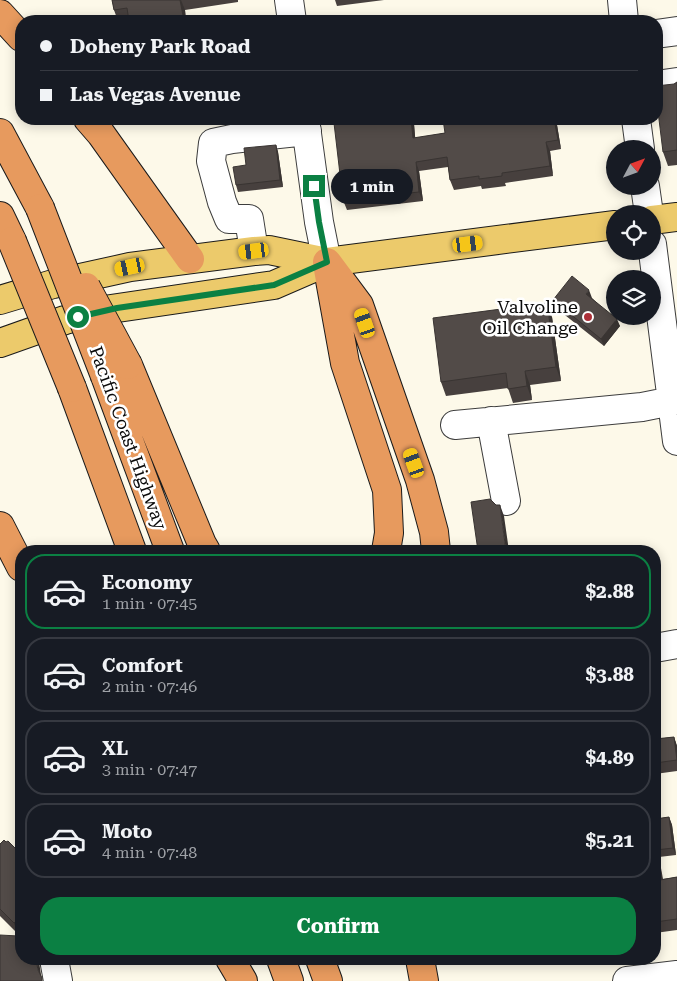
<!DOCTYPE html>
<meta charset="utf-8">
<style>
body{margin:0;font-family:"Roboto Serif",serif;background:#20242c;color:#f1f3f6;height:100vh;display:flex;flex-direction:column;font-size:19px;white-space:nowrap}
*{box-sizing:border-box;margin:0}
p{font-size:16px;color:#9ea1a6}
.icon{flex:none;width:28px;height:28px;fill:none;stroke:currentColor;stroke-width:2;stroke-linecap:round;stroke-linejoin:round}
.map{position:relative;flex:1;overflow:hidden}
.drawer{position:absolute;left:15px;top:545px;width:646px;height:420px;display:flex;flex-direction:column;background:#171b24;border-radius:20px;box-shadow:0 2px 12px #0003}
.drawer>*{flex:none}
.hud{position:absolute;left:15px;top:15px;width:648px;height:110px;border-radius:20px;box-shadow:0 2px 12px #0003;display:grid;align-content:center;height:110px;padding:0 25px;background:#171b24}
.needle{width:32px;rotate:49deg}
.fabs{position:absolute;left:606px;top:140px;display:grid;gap:10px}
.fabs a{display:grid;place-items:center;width:55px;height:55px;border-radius:50%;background:#171b24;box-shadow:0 2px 12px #0003;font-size:25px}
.end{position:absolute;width:22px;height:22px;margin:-11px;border:6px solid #0b8043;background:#fff;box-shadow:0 0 0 2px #fff}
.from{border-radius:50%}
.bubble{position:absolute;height:35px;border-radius:18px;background:#171b24;box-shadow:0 2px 12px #0003;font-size:16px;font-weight:700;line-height:35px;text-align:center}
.car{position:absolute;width:15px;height:30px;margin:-15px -8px;border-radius:6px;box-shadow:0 0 4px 1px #0007;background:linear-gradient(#f5c518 24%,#345 0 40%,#f5c518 0 76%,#345 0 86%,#f5c518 0)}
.hud b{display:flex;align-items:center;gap:18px;height:48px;font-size:19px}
.hud b+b{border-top:1px solid #363941}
.hud i{width:12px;height:12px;background:#f1f3f6}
ul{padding:9px 0 0;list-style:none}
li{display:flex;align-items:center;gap:15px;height:75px;margin:0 10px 8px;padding:0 15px;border:2px solid #363941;border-radius:20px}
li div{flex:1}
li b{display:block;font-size:19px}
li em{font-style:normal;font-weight:700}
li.on{border-color:#0b8043}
li>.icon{width:45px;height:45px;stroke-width:1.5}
.cta{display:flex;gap:10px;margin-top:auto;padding:10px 25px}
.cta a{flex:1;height:58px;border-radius:20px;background:#0b8043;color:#fff;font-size:20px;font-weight:700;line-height:58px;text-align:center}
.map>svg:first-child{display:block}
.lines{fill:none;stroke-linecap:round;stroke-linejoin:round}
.minor-casing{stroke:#3d3d3d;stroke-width:30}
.major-casing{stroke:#1b1b1b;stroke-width:30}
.highway-casing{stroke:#1b1b1b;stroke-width:30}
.minor{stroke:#fff;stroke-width:28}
.major{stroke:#ecca6b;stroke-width:28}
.highway{stroke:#e79a5e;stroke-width:28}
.highway-bridge-casing{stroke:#1b1b1b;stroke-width:30;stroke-linecap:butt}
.highway-bridge{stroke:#e79a5e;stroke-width:28}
.wall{fill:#47403e}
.shaded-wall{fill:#393432}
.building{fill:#524b48;stroke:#393432}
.route{stroke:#0b8043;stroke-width:6}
.poi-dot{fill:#ac3038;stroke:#fff;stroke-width:2}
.labels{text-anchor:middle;stroke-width:5;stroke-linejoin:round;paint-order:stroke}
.poi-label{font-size:18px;fill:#0a0a0a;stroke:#fff;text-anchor:end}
.street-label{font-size:18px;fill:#0a0a0a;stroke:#fff}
</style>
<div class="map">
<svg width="677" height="981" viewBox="0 0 677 981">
<rect width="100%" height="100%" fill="#fdf9e9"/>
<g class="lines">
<defs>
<path id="minor" d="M289,0l3,21
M622,0l2,21
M656,34l21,-3
M656,85l21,-3
M305,119l14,103 8,40
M636,119l4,30
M645,186l4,28
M652,244l25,197
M254,251l-5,-32h-20l-7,-17 -11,-41 2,-18 19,-4 75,-8
M491,421l15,80
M455,425l187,-18 35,-7
M655,648l22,-4
M54,959l4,22
M627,981l50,-6"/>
<path id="major" d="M652,220l25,-3
M0,300l53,-16 77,-17 124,-16 15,-1 58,12
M0,343l65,-23 39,-10 170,-25 53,-23 288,-37"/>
<path id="highway" d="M0,14l21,23
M88,119l13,15 89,125
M0,133l40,75
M0,216l12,25
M327,262l32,43 61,175 14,52 2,19
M328,269l17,94 42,127 2,43 -3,18
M128,365l74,179 4,7
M105,376l65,175
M72,388l60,163
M0,526l21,41
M230,959l13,22
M281,959l8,22
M320,959l8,22
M420,959l4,22"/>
</defs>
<use href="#minor" class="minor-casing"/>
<use href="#major" class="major-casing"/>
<use href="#highway" class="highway-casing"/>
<use href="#minor" class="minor"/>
<use href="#major" class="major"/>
<use href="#highway" class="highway"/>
<defs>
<path id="highway-bridge" d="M40,208l65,168
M12,241l60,147
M86,287l42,78"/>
</defs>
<use href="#highway-bridge" class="highway-bridge-casing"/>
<use href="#highway-bridge" class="highway-bridge"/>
</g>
<path class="wall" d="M112,0h126v2l-53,8 1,11h-68l-4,-11z
M335,0h49l-47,6z
M677,82v83l-9,1 -5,-14 11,-68z
M371,119h41l2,5 1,14 30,-5 32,-12 79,-2 5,30 -11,2 3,25 -48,7 1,3 -24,3 -1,-3 -27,4 -4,-10 -2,-13 -29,4 4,30 -76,9 -4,-10z
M276,145l2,7 5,35 -45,5 -2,-7 10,-20z
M592,298l28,28 -16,20 -48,-38 -3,-8z
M552,317l9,64 -31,4 2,15 -19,3 -5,-15 -62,8 -5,-14z
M674,737l3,9v25l-22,3v-35z
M669,817l3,8 4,30 -17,2 4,22 14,-2v53l-22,3v-114z
M6,842l15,12v77l-3,3 -18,-18v-72z"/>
<path class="shaded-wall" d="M180,0h1l4,10 1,11h-2z
M411,119h1l2,5 2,23 -3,-9z
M554,119h2l5,30 -3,-9z
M546,142l4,9 3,25 -3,-10z
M276,145l2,7 5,35 -3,-7z
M416,162l3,9 4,30 -4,-9z
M589,290l3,8 -3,3 -3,-7z
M547,303l5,14 9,64 -5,-14z
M617,319l3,7 -16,20 -3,-7z
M525,371l5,14 2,15 -5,-14z
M500,505l4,11 5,35h-3z
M674,737l3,9v13z
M669,817l3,8 4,30 -3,-7z
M655,847l4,11 5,32 -4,-10z
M21,916v15l-3,3 -4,-11z
M36,959h3v3l3,19 -4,-11z"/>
<path class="building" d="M112,0h68l4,21h-55l-2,-13 -13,2z
M677,82v68l-14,2 -7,-57v-9l18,-2z
M371,119h40l2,19 32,-5 -2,-14h32v2l14,-2h65l4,21 -12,2 4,24 -48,7v3l-23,3v-3l-29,4 -3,-23 -31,5 3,30 -76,8 -9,-77z
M276,145l4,35 -44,5 -3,-18 13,-2 -2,-17z
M572,276l17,14 -3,4 31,25 -16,20 -48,-39z
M547,303l9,64 -31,4 2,15 -19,3 -2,-16 -65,9 -8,-64z
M490,499l6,6h4l6,46h-28l-7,-49z
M674,737l3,23 -22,3v-24z
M669,817l4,31 -17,2 -1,-3v-28z
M4,840l2,2 2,-1 13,13v62l-7,7 -14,-14v-65z
M655,847l5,33 17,-3v42l-22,3z
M0,935l18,1v3h3v20h15l2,11 4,8v3h-42z"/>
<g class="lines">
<path class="route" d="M78,317l39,-9 157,-23 53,-23 -8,-40 -5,-36"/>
</g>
<circle class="poi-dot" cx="588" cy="317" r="5"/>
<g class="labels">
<g class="poi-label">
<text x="578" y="313">Valvoline<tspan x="578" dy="21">Oil Change</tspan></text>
</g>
<g class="street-label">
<text transform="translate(128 438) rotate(70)" y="6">Pacific Coast Highway</text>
</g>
</g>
</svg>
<div class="fabs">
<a><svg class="needle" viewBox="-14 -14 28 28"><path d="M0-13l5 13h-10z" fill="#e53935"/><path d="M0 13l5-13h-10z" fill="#9ea1a6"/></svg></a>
<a><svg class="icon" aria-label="locate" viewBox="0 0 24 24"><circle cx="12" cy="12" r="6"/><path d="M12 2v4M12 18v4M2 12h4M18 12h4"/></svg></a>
<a><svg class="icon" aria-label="layers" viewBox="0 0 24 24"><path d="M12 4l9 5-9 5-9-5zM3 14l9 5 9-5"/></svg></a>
</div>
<i class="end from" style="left:78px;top:317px"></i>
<i class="end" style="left:314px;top:186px"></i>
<div class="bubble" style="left:331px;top:169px;width:82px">1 min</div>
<i class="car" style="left:468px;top:244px;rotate:83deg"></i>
<i class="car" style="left:254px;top:251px;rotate:263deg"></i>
<i class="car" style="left:130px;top:267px;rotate:258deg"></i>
<i class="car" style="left:365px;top:323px;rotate:341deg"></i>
<i class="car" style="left:414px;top:463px;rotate:340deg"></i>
<div class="hud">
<b><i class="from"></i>Doheny Park Road</b>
<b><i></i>Las Vegas Avenue</b>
</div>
<section class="drawer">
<ul>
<li class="on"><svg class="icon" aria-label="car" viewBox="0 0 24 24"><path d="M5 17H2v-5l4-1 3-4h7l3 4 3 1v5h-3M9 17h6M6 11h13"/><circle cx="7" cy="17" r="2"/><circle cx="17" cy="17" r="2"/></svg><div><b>Economy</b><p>1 min · 07:45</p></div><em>$2.88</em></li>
<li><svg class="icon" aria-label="car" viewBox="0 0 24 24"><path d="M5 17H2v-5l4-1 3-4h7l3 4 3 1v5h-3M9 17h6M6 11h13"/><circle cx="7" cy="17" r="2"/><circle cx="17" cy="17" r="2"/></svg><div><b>Comfort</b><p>2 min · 07:46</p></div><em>$3.88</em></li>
<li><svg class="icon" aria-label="car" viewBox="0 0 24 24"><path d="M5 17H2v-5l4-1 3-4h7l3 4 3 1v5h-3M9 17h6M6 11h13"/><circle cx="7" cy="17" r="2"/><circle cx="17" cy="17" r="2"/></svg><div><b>XL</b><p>3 min · 07:47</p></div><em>$4.89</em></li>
<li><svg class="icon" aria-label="car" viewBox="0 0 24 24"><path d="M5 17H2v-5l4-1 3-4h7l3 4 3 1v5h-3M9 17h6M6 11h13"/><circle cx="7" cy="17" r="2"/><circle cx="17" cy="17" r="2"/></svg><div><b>Moto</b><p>4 min · 07:48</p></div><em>$5.21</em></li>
</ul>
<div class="cta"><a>Confirm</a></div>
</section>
</div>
